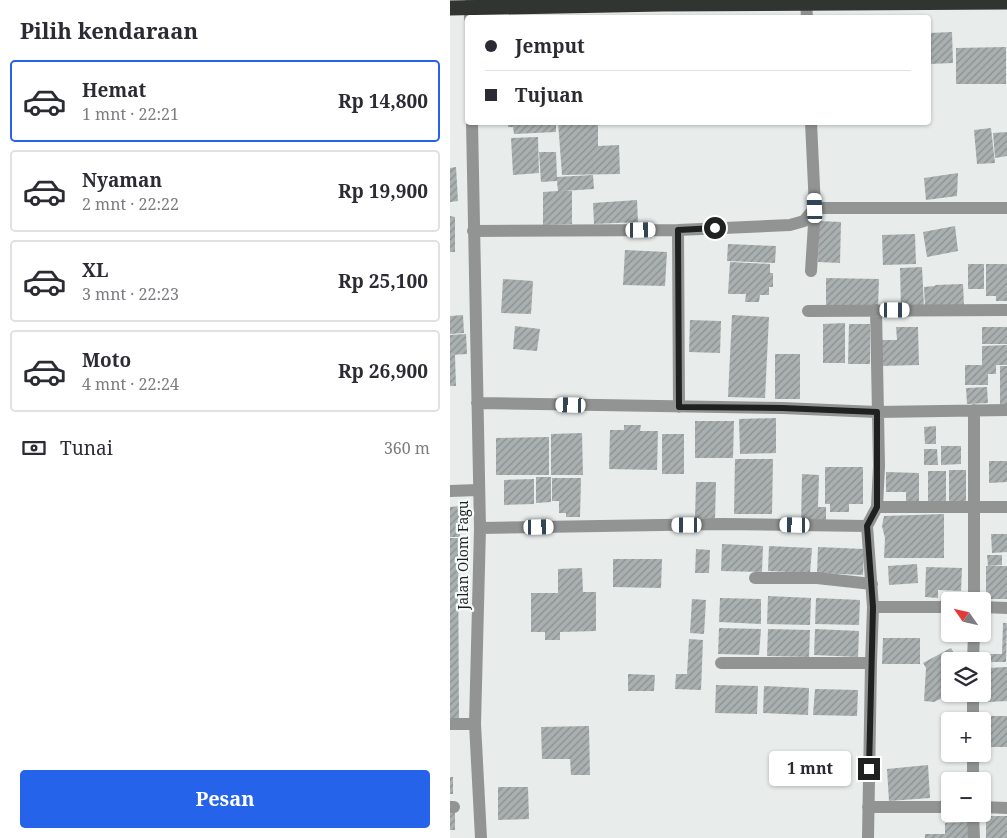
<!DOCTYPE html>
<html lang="id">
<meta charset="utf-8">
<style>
body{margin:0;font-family:"Noto Serif",serif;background:#f7f7f7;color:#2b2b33;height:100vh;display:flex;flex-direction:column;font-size:19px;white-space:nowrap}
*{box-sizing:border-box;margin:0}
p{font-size:16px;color:#7c7c81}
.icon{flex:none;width:28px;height:28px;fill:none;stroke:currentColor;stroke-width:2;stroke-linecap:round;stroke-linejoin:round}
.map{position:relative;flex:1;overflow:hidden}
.side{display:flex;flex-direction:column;background:#fff;width:450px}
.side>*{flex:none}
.hud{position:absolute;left:15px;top:15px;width:466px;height:110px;border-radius:5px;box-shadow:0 1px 4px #0004;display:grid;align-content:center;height:110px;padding:0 20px;background:#fff}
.needle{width:32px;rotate:304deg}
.buttons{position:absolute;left:491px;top:592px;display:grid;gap:10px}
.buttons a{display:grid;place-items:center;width:50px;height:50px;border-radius:5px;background:#fff;box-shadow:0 1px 4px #0004;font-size:25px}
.end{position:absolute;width:22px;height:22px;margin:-11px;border:6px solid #1f2121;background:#fff;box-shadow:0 0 0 2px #fff}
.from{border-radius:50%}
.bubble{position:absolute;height:35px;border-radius:5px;background:#fff;box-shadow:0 1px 4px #0004;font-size:16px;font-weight:700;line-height:35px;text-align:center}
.car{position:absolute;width:15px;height:30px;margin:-15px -8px;border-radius:6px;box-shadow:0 0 4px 1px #0007;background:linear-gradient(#fff 24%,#345 0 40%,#fff 0 76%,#345 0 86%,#fff 0)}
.hud b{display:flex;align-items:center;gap:18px;height:48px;font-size:19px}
.hud b+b{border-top:1px solid #e1e1e2}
.hud i{width:12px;height:12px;background:#2b2b33}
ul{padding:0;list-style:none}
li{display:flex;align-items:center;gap:15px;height:82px;margin:0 10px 8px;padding:0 10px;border:2px solid #e1e1e2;border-radius:5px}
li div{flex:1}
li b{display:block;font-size:19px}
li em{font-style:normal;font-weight:700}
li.on{border-color:#2563eb}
li>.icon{width:45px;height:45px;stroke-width:1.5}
h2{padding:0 20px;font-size:22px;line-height:60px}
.pay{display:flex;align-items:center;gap:12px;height:55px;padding:0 20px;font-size:19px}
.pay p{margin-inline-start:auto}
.button{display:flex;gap:10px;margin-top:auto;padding:10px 20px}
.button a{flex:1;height:58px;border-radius:5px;background:#2563eb;color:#fff;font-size:20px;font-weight:700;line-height:58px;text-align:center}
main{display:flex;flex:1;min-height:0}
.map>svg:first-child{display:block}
.building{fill:url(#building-hatch)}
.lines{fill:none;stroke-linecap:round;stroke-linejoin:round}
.street{stroke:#929493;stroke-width:12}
.highway{stroke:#313532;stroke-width:15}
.route{stroke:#1f2121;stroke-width:6}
.labels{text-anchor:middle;stroke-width:4.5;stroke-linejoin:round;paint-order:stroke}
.street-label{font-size:14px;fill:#1f2121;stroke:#f5fbf9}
</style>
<main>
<section class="side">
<h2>Pilih kendaraan</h2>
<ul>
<li class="on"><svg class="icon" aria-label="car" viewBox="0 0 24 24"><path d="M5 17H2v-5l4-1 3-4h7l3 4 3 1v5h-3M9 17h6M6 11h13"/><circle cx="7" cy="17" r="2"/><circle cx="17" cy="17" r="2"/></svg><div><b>Hemat</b><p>1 mnt · 22:21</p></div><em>Rp 14,800</em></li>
<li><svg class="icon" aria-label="car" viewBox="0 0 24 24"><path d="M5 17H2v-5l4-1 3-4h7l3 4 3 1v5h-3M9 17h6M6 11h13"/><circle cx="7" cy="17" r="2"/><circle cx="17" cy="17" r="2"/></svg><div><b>Nyaman</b><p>2 mnt · 22:22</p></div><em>Rp 19,900</em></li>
<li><svg class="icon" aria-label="car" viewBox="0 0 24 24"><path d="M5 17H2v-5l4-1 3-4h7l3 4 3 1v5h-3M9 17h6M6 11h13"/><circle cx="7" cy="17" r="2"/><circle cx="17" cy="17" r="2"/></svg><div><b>XL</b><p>3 mnt · 22:23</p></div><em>Rp 25,100</em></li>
<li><svg class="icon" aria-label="car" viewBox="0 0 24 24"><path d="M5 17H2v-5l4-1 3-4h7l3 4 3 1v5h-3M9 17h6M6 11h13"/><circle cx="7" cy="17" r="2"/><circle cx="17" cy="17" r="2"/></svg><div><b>Moto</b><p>4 mnt · 22:24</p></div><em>Rp 26,900</em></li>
</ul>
<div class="pay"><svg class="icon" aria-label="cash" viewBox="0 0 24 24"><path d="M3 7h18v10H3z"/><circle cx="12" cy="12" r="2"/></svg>Tunai<p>360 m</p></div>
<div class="button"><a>Pesan</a></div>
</section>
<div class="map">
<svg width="557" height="838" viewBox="0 0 557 838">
<defs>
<pattern id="building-hatch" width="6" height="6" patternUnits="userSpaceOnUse" patternTransform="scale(1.25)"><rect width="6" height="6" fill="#aab0b0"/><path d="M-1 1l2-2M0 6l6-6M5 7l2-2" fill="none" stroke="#8a8f8f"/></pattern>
</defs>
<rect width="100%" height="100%" fill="#e8edec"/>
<path class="building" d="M502,32l1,31 -24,1v-31z
M556,47v37h-50v-36z
M58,122h48v10l-42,2 -1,-7h-5z
M108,122h40v24l21,-1 1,29 -58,1z
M541,128l4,35 -18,1 -3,-34z
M557,132v24l-12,2 -2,-25z
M88,137l1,36 -26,2 -2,-37z
M89,152h17l1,25 36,-2 1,14 -31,2h9v33l-29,1v-33l15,-1 -1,-10 -16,1z
M6,167l2,34 -8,1v-34z
M508,173l-1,23 -31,4 -2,-22z
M187,200l1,22 -44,2 -1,-21z
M0,216l5,1v35h-5z
M369,221l22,1 -1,41 -22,-1z
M505,226l3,25 -31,6 -4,-25z
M465,234l1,30 -33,1 -1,-30z
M278,244l48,2 -1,17 -48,-2z
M175,250l42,2 -2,34 -42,-1z
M280,262l40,2v9h3v14h-4v8h-9l-1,7h-14l1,-8h-18z
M518,264h16v25h-16z
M536,264h21v37h-11v-5h-10z
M472,267l2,40 -23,1 -1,-40z
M376,278l53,1 -1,28 -52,-1z
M53,279l30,2 -2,33 -30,-1z
M513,284l1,21 -39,2 -1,-20 11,-1 1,15 -1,-16z
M13,315l1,18 -14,1v-18z
M282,315l37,2 -4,81 -37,-1z
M240,320l31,1 -1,32 -31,-1z
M395,323v40h-22v-39z
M399,324h21v40h-22z
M65,326l25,3 -3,22 -24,-2z
M446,327h22l1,38 -39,1 -1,-26h18z
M532,327h25v17h-25z
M16,334l1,20 -17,1v-20z
M557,345v20h-11v9h-8v11h-23v-20h17v-19z
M325,354h25v45h-25z
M0,355h5l1,31h-6z
M550,366h7v39h-7z
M537,387l1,16 -21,1 -1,-16z
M326,418v35l-36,1 -1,-35z
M245,421h39l-1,37h-38z
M174,425h17l-1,6h18l-1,39 -48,-1 1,-39h14z
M486,426v18h-11l-1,-17z
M132,433l1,42h-32v-41z
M212,434h22v40h-22z
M99,437v38h-53v-37z
M491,446h20v18l-20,1z
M474,449h13l1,16h-14z
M285,459h38l-1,55h-38z
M539,461h18v21l-18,1z
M375,467h38v37h-14v8h-19v-8h-5z
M499,470h17v36h-17z
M478,471h18v34h-18z
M436,472l33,1v30l-13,-1v-10h-20z
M352,474l17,1 -1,32h8v18h-25z
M86,477h15v25l-15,1z
M102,478h29l-1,39h-14v-4h-7v-12h-7z
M84,479v25l-30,1v-25z
M246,482h20l-1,37 -20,-1z
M10,506v31h-10v-30z
M494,514v44h-60l1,-20 -3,-12 2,-10z
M541,534h16v18l-15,1z
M0,538h8l1,181h-9z
M272,544l41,2 -1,26 -41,-1z
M319,546l43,2 -2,25 -42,-2z
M368,547l46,2 -1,26 -46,-2z
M246,549l14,1 -1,23h-14z
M537,555h15v10l-14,1z
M163,559h49l-1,29 -48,-1z
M467,564l1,19 -29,2 -1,-19z
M536,566h21v33h-21z
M476,567l36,1 -1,23 -23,-1v8l-13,-1z
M132,568l1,24h13v39l-36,1v8h-15v-8h-14v-39h27v-24z
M318,596l43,2 -1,27 -43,-1z
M270,598l41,1v25l-42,-2z
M366,598l44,2 -1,25 -44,-1z
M242,599l14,1 -2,34 -14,-1z
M553,623h4l-1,39h-16v-8h12z
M269,628l42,1 -2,26 -41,-1z
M318,629l42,1 -1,27 -42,-1z
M365,629l44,2 -1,26 -44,-2z
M433,638h37v26h-38z
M239,639l14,1 -2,50 -26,-1 1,-15h11z
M501,648l7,13h-8v33l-16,8 -10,-1 2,-33 -3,-5z
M557,667v34l-19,1 -1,-34z
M178,674l27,1 -1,16h-26z
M266,685l42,1 -1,28 -42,-1z
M314,686l45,2 -1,27 -45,-2z
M365,689l43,1 -1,26 -44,-1z
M539,716h18v31h-18z
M139,726l1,49h-19l-1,-16h-28l-1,-32z
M478,765l2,33 -41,3 -2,-32z
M0,777h3v17h-3z
M48,787h30l1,32 -31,1z
M0,812h5v18h-5z
M536,816h21v22h-21z
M518,822v16h-43v-4h20v-11z"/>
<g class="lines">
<path class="street" d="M356,0l1,18
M20,18l1,-18
M22,122l8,406 -5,196 6,114
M228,230l1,177
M23,231l205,-1 112,-5 14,-4 11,-13h192
M361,271l4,-63 -4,-86
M358,311l199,-1
M27,403l305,5 95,4 130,-2
M0,491l27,-1
M427,507h130
M30,528l243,-4 144,2
M305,578h62l55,6
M524,601v-191
M423,607h77
M532,607l25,1
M523,661l1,-27
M271,663h150l2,-56 -6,-81 10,-19 2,-41 -3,-156
M523,721v-27
M0,724h25
M523,781v-27
M0,807h4
M418,807h82
M532,807l25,1
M523,814l1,24
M418,838l3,-175"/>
<path class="highway" d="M0,8l213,-4 344,-2"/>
</g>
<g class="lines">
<path class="route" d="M265,228l-37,2 1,177 103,1 95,4v95l-10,19 6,81 -4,162"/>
</g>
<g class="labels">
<g class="street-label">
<text transform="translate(13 555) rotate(-90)" y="5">Jalan Olom Fagu</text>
</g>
</g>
</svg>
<div class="buttons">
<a><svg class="needle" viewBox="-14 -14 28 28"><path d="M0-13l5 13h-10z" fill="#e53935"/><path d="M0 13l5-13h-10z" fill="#7c7c81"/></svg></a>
<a><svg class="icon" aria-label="layers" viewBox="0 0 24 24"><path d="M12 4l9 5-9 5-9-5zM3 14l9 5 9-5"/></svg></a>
<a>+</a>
<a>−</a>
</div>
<i class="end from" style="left:265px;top:228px"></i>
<i class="end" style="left:419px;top:769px"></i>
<div class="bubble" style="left:319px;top:751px;width:82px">1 mnt</div>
<i class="car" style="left:365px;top:208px;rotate:358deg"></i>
<i class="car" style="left:191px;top:230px;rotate:89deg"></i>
<i class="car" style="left:445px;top:310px;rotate:90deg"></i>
<i class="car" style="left:121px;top:405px;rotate:272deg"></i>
<i class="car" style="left:237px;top:525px;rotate:270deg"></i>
<i class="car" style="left:345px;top:525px;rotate:271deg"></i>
<i class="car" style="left:89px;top:527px;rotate:89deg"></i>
<div class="hud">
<b><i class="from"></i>Jemput</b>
<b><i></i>Tujuan</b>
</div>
</div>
</main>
